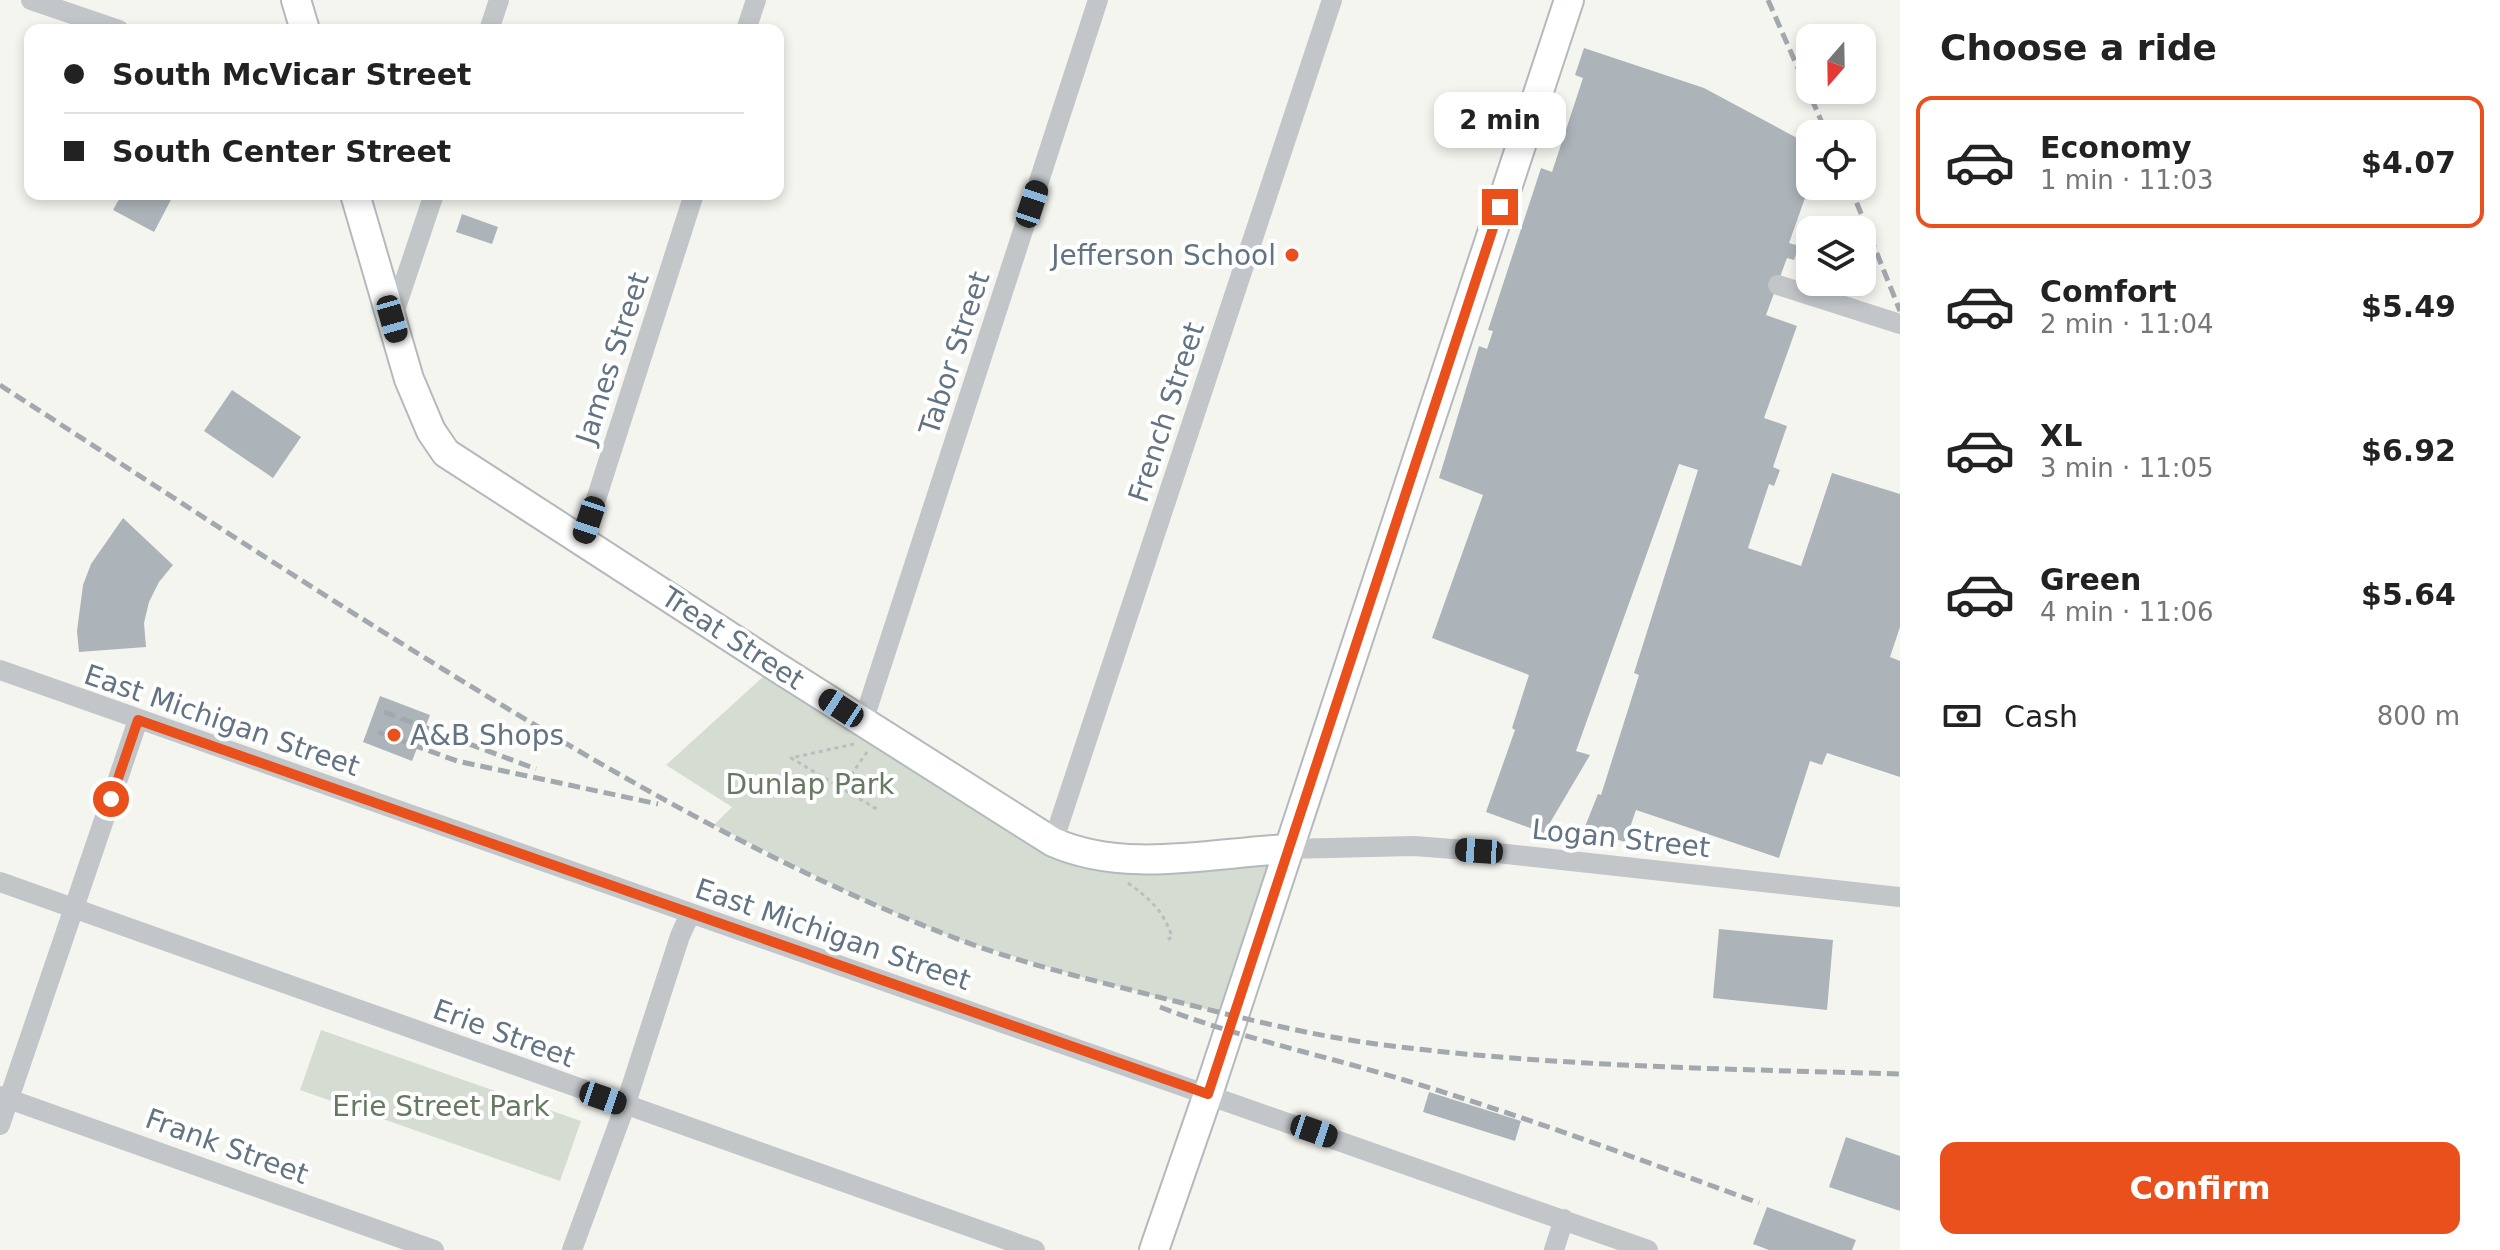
<!DOCTYPE html>
<meta charset="utf-8">
<style>
body{margin:0;font-family:"DejaVu Sans",sans-serif;background:#f2f2f2;color:#222;height:100vh;display:flex;flex-direction:column;font-size:30px;white-space:nowrap}
*{box-sizing:border-box;margin:0}
p{font-size:26px;color:#767676}
.icon{flex:none;width:44px;height:44px;fill:none;stroke:currentColor;stroke-width:2;stroke-linecap:round;stroke-linejoin:round}
.map{position:relative;flex:1;overflow:hidden}
.drawer{display:flex;flex-direction:column;background:#fff;width:600px}
.drawer>*{flex:none}
.top-card{position:absolute;left:24px;top:24px;width:760px;height:176px;border-radius:16px;box-shadow:0 4px 12px #0003;display:grid;align-content:center;height:176px;padding:0 40px;background:#fff}
.needle{width:52px;rotate:200deg}
.controls{position:absolute;left:1796px;top:24px;display:grid;gap:16px}
.controls a{display:grid;place-items:center;width:80px;height:80px;border-radius:16px;background:#fff;box-shadow:0 4px 12px #0003;font-size:40px}
.end{position:absolute;width:36px;height:36px;margin:-18px;border:10px solid #e9501c;background:#fff;box-shadow:0 0 0 4px #fff}
.from{border-radius:50%}
.bubble{position:absolute;height:56px;border-radius:16px;background:#fff;box-shadow:0 4px 12px #0003;font-size:26px;font-weight:700;line-height:56px;text-align:center}
.car{position:absolute;width:24px;height:48px;margin:-24px -12px;border-radius:10px;box-shadow:0 0 6px 2px #0007;background:linear-gradient(#222 24%,#8ab4d8 0 40%,#222 0 76%,#8ab4d8 0 86%,#222 0)}
.top-card b{display:flex;align-items:center;gap:28px;height:76px;font-size:30px}
.top-card b+b{border-top:2px solid #e0e0e0}
.top-card i{width:20px;height:20px;background:#222}
ul{padding:0;list-style:none}
li{display:flex;align-items:center;gap:24px;height:132px;margin:0 16px 12px;padding:0 24px;border:4px solid transparent;border-radius:16px}
li div{flex:1}
li b{display:block;font-size:30px}
li em{font-style:normal;font-weight:700}
li.active{border-color:#e9501c}
li>.icon{width:72px;height:72px;stroke-width:1.5}
h2{padding:0 40px;font-size:36px;line-height:96px}
.pay{display:flex;align-items:center;gap:20px;height:88px;padding:0 40px;font-size:30px}
.pay p{margin-inline-start:auto}
.cta{display:flex;gap:16px;margin-top:auto;padding:16px 40px}
.cta a{flex:1;height:92px;border-radius:16px;background:#e9501c;color:#fff;font-size:32px;font-weight:700;line-height:92px;text-align:center}
main{display:flex;flex:1;min-height:0}
.map>svg:first-child{display:block}
.green{fill:#d5dcd1}
.building{fill:#acb4b9}
.lines{fill:none;stroke-linecap:round;stroke-linejoin:round}
.secondary-casing{stroke:#b4b9be;stroke-width:32}
.path{stroke:#bbbec0;stroke-width:3;stroke-dasharray:4 4;stroke-linecap:butt}
.street{stroke:#c2c6c9;stroke-width:20}
.secondary{stroke:#fff;stroke-width:28}
.rail{stroke:#a2a8ae;stroke-width:5;stroke-dasharray:12 6;stroke-linecap:butt}
.route{stroke:#e9501c;stroke-width:10}
.poi-dot{fill:#e9501c;stroke:#fff;stroke-width:3}
.labels{text-anchor:middle;stroke-width:8;stroke-linejoin:round;paint-order:stroke}
.poi-label{font-size:28px;fill:#627483;stroke:#fff;text-anchor:end}
.street-label{font-size:28px;fill:#627483;stroke:#fff}
.park-label{font-size:28px;fill:#667a61;stroke:#fff}
</style>
<main>
<div class="map">
<svg width="1900" height="1250" viewBox="0 0 1900 1250">
<rect width="100%" height="100%" fill="#f5f5f0"/>
<path class="green" d="M775,666l297,184 215,-1 -54,167 -159,-41 -120,-37 -96,-41 -144,-72 18,-18 -66,-42z
M321,1030l260,91 -21,60 -260,-91z"/>
<path class="building" d="M1584,48l120,40 106,57v39l-21,59 10,3 -5,14 -7,-2 -21,57 31,11 -33,92 23,8 -14,41 7,3 -6,16 -5,-2 -21,64 53,18 31,-93 68,21v133l-10,30 10,4v116l-73,-24 -5,12 -12,-4 -31,97 -143,-48 -11,32 -13,-4 -1,3 -13,-4 2,-3 -16,-5 14,-35 3,1 38,-120 -5,-2 64,-203 -19,-6 -103,287 14,4 -46,78 -58,-21 29,-82 -3,-2 17,-53 -97,-37 51,-143 -44,-17 40,-132 8,3 6,-18 -5,-1 53,-162 11,4 31,-94 -8,-3z
M122,194h52l-20,38 -41,-22z
M462,214l36,13 -6,17 -36,-12z
M232,390l69,47 -28,41 -69,-47z
M123,518l50,47 -14,17 -10,20 -5,21 2,24 -67,5 -2,-21 6,-46 8,-21z
M380,696l50,19 -18,46 -49,-19z
M1719,929l114,11 -6,70 -114,-12z
M1429,1092l92,29 -6,20 -92,-29z
M1846,1137l54,19v55l-71,-24z
M1767,1207l89,33 -4,10h-83l-16,-6z"/>
<g class="lines">
<defs>
<path id="secondary" d="M296,0l9,30
M355,194l54,185 22,52 15,22 329,213 278,176c72,32 158,11 234,7
M1154,1250l54,-156 361,-1094"/>
</defs>
<use href="#secondary" class="secondary-casing"/>
<path class="path" d="M854,744l-63,14 89,53
M842,788l25,-36
M1128,883c21,15 36,28 44,54l-7,4"/>
<path class="street" d="M31,0l88,30
M489,30l10,-30
M746,30l10,-30
M1778,285l122,39
M392,319l42,-125
M583,540l111,-346
M0,670l1648,580
M863,722l235,-722
M1053,842l279,-842
M1287,849l127,-3 65,5 421,46
M0,882l1035,368
M0,1096l434,154
M0,1125l138,-405
M572,1250l53,-144 55,-170 10,-22
M1554,1250l10,-31"/>
<use href="#secondary" class="secondary"/>
<path class="rail" d="M1768,0l59,134
M1850,186l50,125
M0,385c148,96 295,193 446,286 161,99 327,196 504,265 60,24 126,40 189,56 83,21 168,44 253,54 169,21 339,23 508,28
M384,712l152,57
M378,732l79,29 201,43
M1160,1007c79,31 163,48 244,73 120,36 237,80 355,123"/>
</g>
<g class="lines">
<path class="route" d="M111,799l27,-79 1070,374 292,-887"/>
</g>
<g class="poi-dot">
<circle cx="1292" cy="255" r="8"/>
<circle cx="394" cy="735" r="8"/>
</g>
<g class="labels">
<g class="poi-label">
<text x="1276" y="265">Jefferson School</text>
<text x="410" y="745" text-anchor="start">A&amp;B Shops</text>
</g>
<g class="street-label">
<text transform="translate(954 353) rotate(-72)" y="10">Tabor Street</text>
<text transform="translate(612 358) rotate(-72)" y="10">James Street</text>
<text transform="translate(1166 412) rotate(-72)" y="10">French Street</text>
<text transform="translate(733 638) rotate(33)" y="10">Treat Street</text>
<text transform="translate(222 720) rotate(19)" y="10">East Michigan Street</text>
<text transform="translate(1621 838) rotate(6)" y="10">Logan Street</text>
<text transform="translate(833 934) rotate(19)" y="10">East Michigan Street</text>
<text transform="translate(504 1033) rotate(20)" y="10">Erie Street</text>
<text transform="translate(227 1146) rotate(20)" y="10">Frank Street</text>
</g>
<g class="park-label">
<text x="810" y="794">Dunlap Park</text>
<text x="441" y="1116">Erie Street Park</text>
</g>
</g>
</svg>
<div class="controls">
<a><svg class="needle" viewBox="-14 -14 28 28"><path d="M0-13l5 13h-10z" fill="#e53935"/><path d="M0 13l5-13h-10z" fill="#767676"/></svg></a>
<a><svg class="icon" aria-label="locate" viewBox="0 0 24 24"><circle cx="12" cy="12" r="6"/><path d="M12 2v4M12 18v4M2 12h4M18 12h4"/></svg></a>
<a><svg class="icon" aria-label="layers" viewBox="0 0 24 24"><path d="M12 4l9 5-9 5-9-5zM3 14l9 5 9-5"/></svg></a>
</div>
<i class="end from" style="left:111px;top:799px"></i>
<i class="end" style="left:1500px;top:207px"></i>
<div class="bubble" style="left:1434px;top:92px;width:132px">2 min</div>
<i class="car" style="left:1032px;top:204px;rotate:18deg"></i>
<i class="car" style="left:392px;top:319px;rotate:164deg"></i>
<i class="car" style="left:589px;top:520px;rotate:198deg"></i>
<i class="car" style="left:841px;top:708px;rotate:303deg"></i>
<i class="car" style="left:1479px;top:851px;rotate:274deg"></i>
<i class="car" style="left:603px;top:1098px;rotate:109deg"></i>
<i class="car" style="left:1314px;top:1131px;rotate:109deg"></i>
<div class="top-card">
<b><i class="from"></i>South McVicar Street</b>
<b><i></i>South Center Street</b>
</div>
</div>
<section class="drawer">
<h2>Choose a ride</h2>
<ul>
<li class="active"><svg class="icon" aria-label="car" viewBox="0 0 24 24"><path d="M5 17H2v-5l4-1 3-4h7l3 4 3 1v5h-3M9 17h6M6 11h13"/><circle cx="7" cy="17" r="2"/><circle cx="17" cy="17" r="2"/></svg><div><b>Economy</b><p>1 min · 11:03</p></div><em>$4.07</em></li>
<li><svg class="icon" aria-label="car" viewBox="0 0 24 24"><path d="M5 17H2v-5l4-1 3-4h7l3 4 3 1v5h-3M9 17h6M6 11h13"/><circle cx="7" cy="17" r="2"/><circle cx="17" cy="17" r="2"/></svg><div><b>Comfort</b><p>2 min · 11:04</p></div><em>$5.49</em></li>
<li><svg class="icon" aria-label="car" viewBox="0 0 24 24"><path d="M5 17H2v-5l4-1 3-4h7l3 4 3 1v5h-3M9 17h6M6 11h13"/><circle cx="7" cy="17" r="2"/><circle cx="17" cy="17" r="2"/></svg><div><b>XL</b><p>3 min · 11:05</p></div><em>$6.92</em></li>
<li><svg class="icon" aria-label="car" viewBox="0 0 24 24"><path d="M5 17H2v-5l4-1 3-4h7l3 4 3 1v5h-3M9 17h6M6 11h13"/><circle cx="7" cy="17" r="2"/><circle cx="17" cy="17" r="2"/></svg><div><b>Green</b><p>4 min · 11:06</p></div><em>$5.64</em></li>
</ul>
<div class="pay"><svg class="icon" aria-label="cash" viewBox="0 0 24 24"><path d="M3 7h18v10H3z"/><circle cx="12" cy="12" r="2"/></svg>Cash<p>800 m</p></div>
<div class="cta"><a>Confirm</a></div>
</section>
</main>
